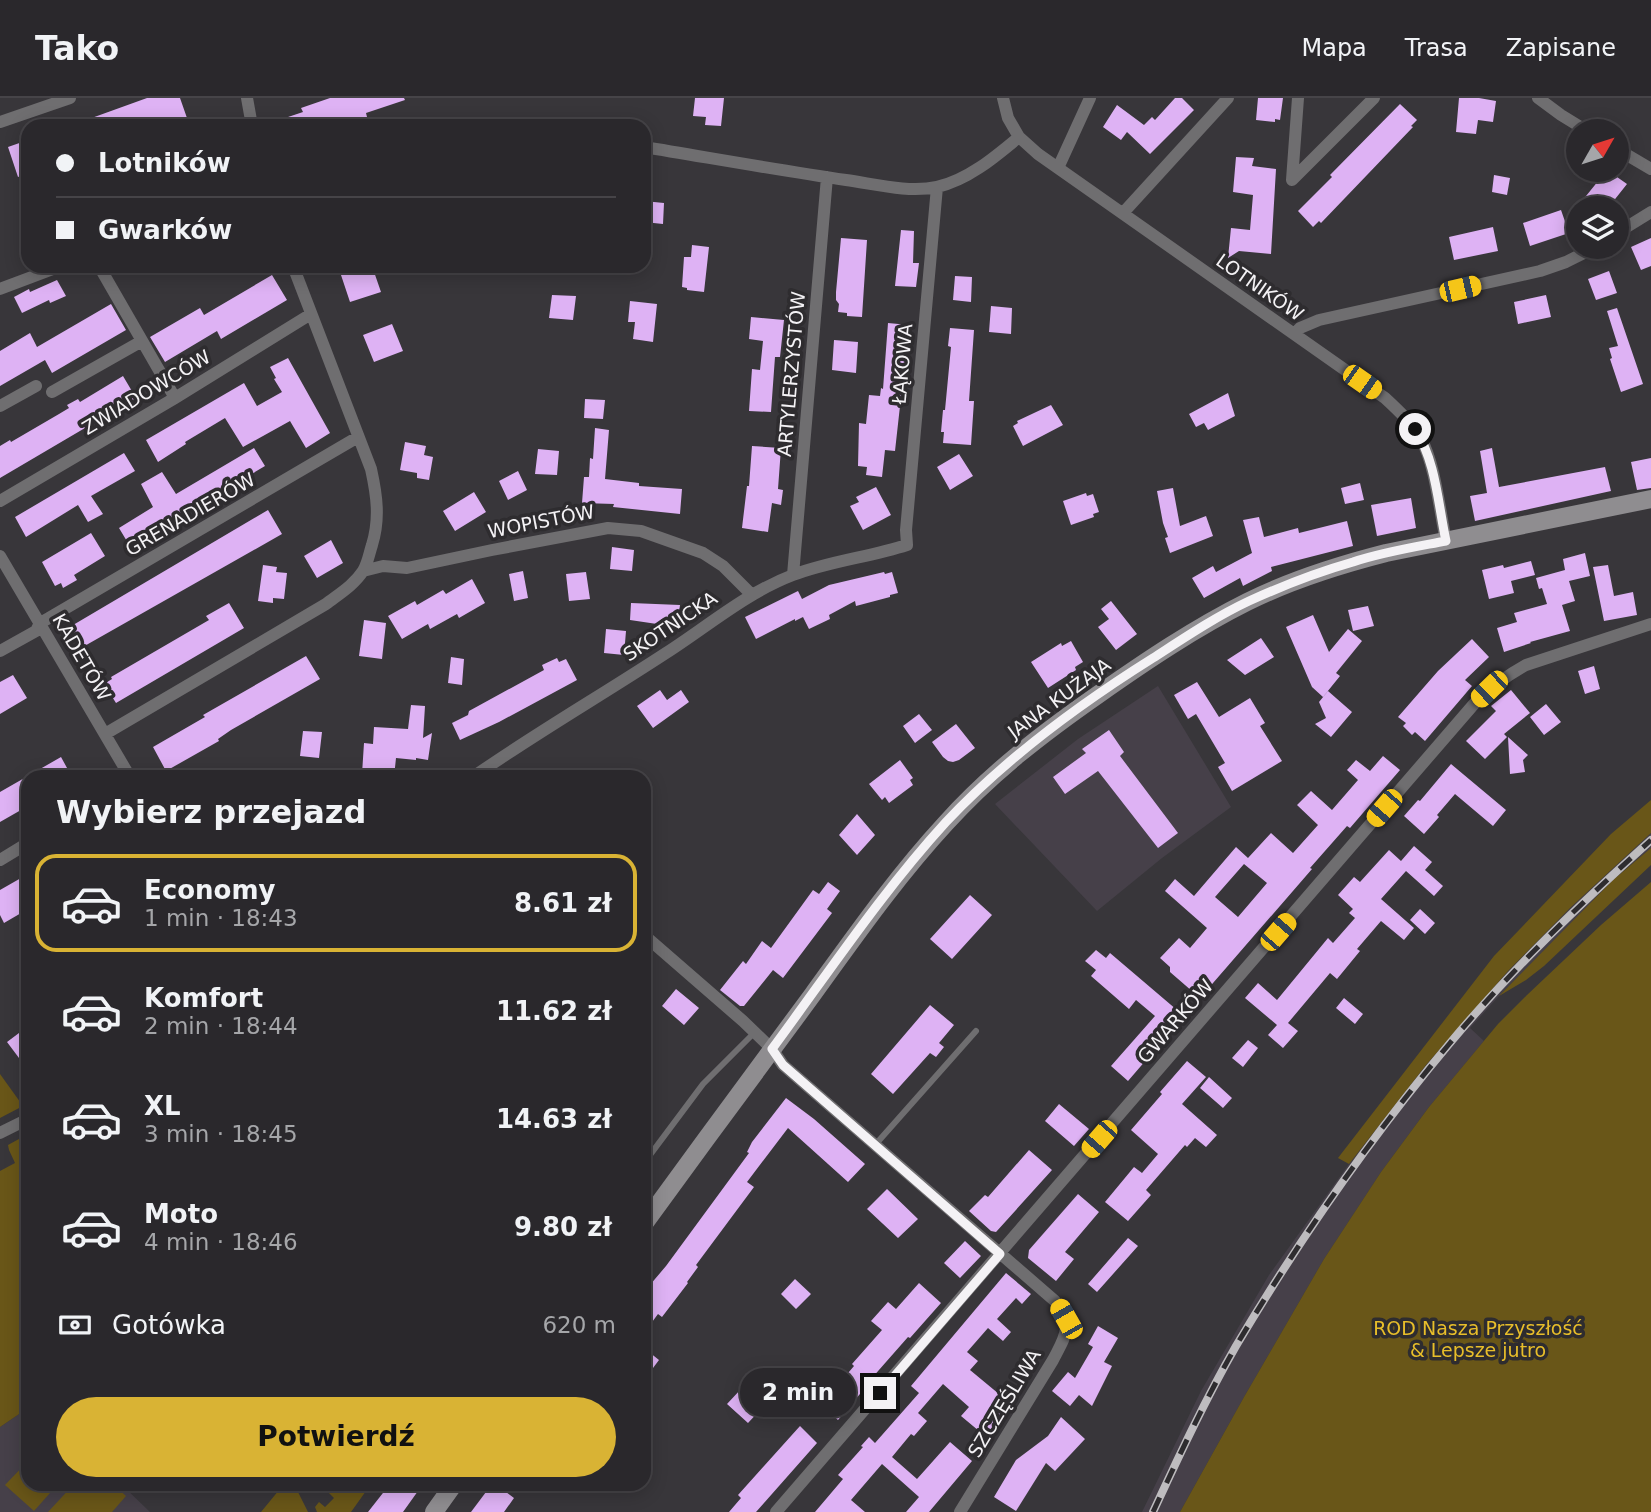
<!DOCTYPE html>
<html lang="pl">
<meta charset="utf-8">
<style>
body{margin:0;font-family:"DejaVu Sans",sans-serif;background:#363438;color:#f1f3f6;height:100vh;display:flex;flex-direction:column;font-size:26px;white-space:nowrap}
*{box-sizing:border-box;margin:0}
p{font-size:23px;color:#a5a6a9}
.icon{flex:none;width:38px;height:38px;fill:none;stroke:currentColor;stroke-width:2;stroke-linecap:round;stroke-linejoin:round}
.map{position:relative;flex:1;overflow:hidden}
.panel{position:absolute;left:21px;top:672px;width:630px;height:721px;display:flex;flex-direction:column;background:#2a282c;border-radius:21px;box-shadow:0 4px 18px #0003,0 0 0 2px #464448}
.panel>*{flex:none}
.guide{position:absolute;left:21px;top:21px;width:630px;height:154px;border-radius:21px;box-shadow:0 4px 18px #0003,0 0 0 2px #464448;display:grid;align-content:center;height:154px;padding:0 35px;background:#2a282c}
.needle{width:46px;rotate:51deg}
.tools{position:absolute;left:1566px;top:21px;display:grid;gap:14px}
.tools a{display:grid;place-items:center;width:63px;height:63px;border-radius:50%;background:#2a282c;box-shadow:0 4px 18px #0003,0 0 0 2px #464448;font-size:35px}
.end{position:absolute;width:32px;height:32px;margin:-16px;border:9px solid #f4f2f5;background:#111;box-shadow:0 0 0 4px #111}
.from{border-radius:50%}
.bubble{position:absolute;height:49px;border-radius:24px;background:#2a282c;box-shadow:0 4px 18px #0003,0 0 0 2px #464448;font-size:23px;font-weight:600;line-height:49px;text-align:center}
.car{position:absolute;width:21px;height:42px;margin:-21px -10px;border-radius:9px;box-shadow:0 0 5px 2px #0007;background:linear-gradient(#f5c518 24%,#345 0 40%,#f5c518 0 76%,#345 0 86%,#f5c518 0)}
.guide b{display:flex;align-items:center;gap:24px;height:66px;font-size:26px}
.guide b+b{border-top:2px solid #464448}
.guide i{width:18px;height:18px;background:#f1f3f6}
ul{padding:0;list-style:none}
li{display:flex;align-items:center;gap:21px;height:98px;margin:0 14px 10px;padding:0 21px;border:4px solid transparent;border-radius:21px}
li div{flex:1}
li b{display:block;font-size:26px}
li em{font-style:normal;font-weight:600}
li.active{border-color:#d9b334}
li>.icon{width:63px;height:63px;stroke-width:1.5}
h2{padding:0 35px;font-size:32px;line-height:84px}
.pay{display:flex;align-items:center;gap:18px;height:77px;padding:0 35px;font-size:26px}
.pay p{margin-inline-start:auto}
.cta{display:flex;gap:14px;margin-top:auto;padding:14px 35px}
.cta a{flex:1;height:80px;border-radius:42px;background:#d9b334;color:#111;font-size:28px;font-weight:600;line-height:80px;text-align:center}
header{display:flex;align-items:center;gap:42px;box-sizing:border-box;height:98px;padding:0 35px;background:#2a282c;border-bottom:2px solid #464448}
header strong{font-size:33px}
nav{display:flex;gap:38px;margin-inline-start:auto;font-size:24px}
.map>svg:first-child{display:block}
.built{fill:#464049}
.green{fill:#695618}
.building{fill:#deb2f4;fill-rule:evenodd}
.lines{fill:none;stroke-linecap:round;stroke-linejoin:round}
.lane{stroke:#6f6e70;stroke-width:6}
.street{stroke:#6f6e70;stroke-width:12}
.secondary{stroke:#8f8d90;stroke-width:18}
.rail-casing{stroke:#bebcbf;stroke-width:8}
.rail{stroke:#2e2c2f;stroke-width:5;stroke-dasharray:16;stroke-linecap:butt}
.route{stroke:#f4f2f5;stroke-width:9}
.labels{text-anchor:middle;stroke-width:7;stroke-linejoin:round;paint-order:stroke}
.street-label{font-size:19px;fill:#f4f2f5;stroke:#2e2c2f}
.park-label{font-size:19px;fill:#e8be2a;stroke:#2e2c2f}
</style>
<header>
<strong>Tako</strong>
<nav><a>Mapa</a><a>Trasa</a><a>Zapisane</a></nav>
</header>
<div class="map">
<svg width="1651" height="1414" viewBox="0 0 1651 1414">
<rect width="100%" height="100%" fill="#38363a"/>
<path class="built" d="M1158,588l73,121 -69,51 -65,53 -102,-107 83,-65z
M1651,735v15l-38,32 -35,36 -79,80 -29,32 14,13 -55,66 -48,65 -57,87 -80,138 -64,115h-38l59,-121 68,-116 80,-111 77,-99 82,-94 62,-63z
M28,1310v76h93l29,28h-150v-85z"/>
<path class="green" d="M1651,702v33l-81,75 -62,63 -82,94 -77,99 -11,-6 156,-202 117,-122z
M1651,750v17l-107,101 -18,14 -27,16 114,-116z
M1651,784v630h-471l64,-115 80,-138 57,-87 48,-65 69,-83 29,-29 74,-70z
M0,976l23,32 -23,12z
M28,1036v274l-28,19v-256l15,-8 -6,-13 -1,-5z
M28,1363v23h30l-24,27 -29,-26z
M74,1386h39l13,12 -14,16h-64z
M284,1386h10l14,28h-47z
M320,1386h51l-20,28h-34l-2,-5 4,-5 6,5 9,-9z"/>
<path class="building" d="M147,0h33l7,20 -22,8h-90v-2z
M330,0h74l1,2 -39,13 1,4 -15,5 -1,-3 -21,7h-62l-1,-2 36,-12 -2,-4z
M695,0h29l-3,28 -16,-1 1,-8 -13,-1z
M1175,0h7l12,12 -44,44 -23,-22 -6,8 -18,-13 14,-22 27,20 8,-8 3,3z
M1258,0h25l-3,22 -5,-1v3l-19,-2z
M1459,0h20l17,3 -3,21 -15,-2 -2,14 -20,-2z
M1400,6l17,16 -6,6 2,1 -92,96 -2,-2 -6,6 -15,-16 34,-34 -2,-2z
M28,42v33l-10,4 -10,-30z
M1236,59l18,1 -2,8 24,3 -5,85 -32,-3 -11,7 3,-30 19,2 3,-35 -20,-3z
M1607,72l20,14 -19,24h-18l-8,-7z
M1494,77l16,3 -3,17 -15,-3z
M644,103l20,2 -1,21 -19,-2z
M1561,112l8,23 -39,13 -7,-23z
M1493,129l5,24 -44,9 -5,-23z
M901,132l13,1 -1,32h6l-3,24 -21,-1z
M841,140l26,2 -5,77 -15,-1v-3l-9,-1 1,-8 -3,-4v-8z
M1651,140v28l-10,4 -10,-23z
M692,147l17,2 -5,45 -17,-2v-2l-5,-1 2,-30h7z
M338,168h34l9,26 -31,10z
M1609,173l8,22 -21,7 -8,-21z
M272,177l15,25 -66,39 -4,-8 -52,31 -15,-25 50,-29 4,7z
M955,178l17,1 -1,25 -18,-2z
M57,182l9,16 -16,7 -1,-3 -27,13 -8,-16 15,-8 1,3z
M552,197l24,1 -3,24 -24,-2z
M1546,197l5,22 -33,7 -4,-22z
M630,203l27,3 -4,38 -20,-3 2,-17h-7z
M111,206l15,26 -74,43 -7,-13 -45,26v-35l30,-18 7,14z
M991,208l21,2 -1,26 -22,-2z
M1617,210l26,76 -22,8 -11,-33 2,-1 -3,-10 9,-2 -11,-35z
M751,219l33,3 -4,37h-5l-4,55 -22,-1 3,-42 8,1 3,-29 -14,-2z
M888,225l21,2 -14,126 -10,-1 -3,27 -16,-2 1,-8 -9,-1 1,-43 7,1 3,-29 11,1 1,-8 2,1z
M392,226l11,27 -29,11 -11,-27z
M950,230l24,2 -5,71h5l-3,44 -28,-2 1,-11h-3l2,-22h2l6,-63 -3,-1z
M834,242l24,2 -2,31 -24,-3z
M288,260l42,75 -24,15 -16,-27 -47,26 -18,-29 -40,24 1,2 -28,18 -12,-22 98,-57 13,23 25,-14 -8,-13 2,-1 -6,-11z
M123,278l13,22 -136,80v-32l10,-6 1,2 48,-28 10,-6 -2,-3 11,-6 2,3z
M1228,295l7,23 -27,14 -4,-7 -8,4 -7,-13z
M585,301l20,1 -2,19 -19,-1z
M1051,307l12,20 -40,21 -10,-20 5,-3 -1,-2z
M595,330l14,2 -4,49 34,4v3l43,3 -2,25 -67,-7 1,-3 -32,-1 2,-26h5l1,-19 3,1z
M405,344l21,4 -2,9 9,2 -4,23 -12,-2v-5l-17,-3z
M752,348l29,2 -3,41 5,1 -2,15 -9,-2 -4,29 -26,-4 5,-42h2z
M254,350l11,18 -20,12 -1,-1 -105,64 -2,-3 -9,5 -9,-15 34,-21 -12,-23 21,-12 14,22z
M1492,350l7,39 106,-20 6,24 -136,30 -5,-25 17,-3 -7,-42z
M538,351l21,2 -2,24 -22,-1z
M124,355l11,18 -44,25 12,18 -15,8 -10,-17 -52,32 -11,-20z
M959,356l14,22 -23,14 -13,-23z
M1651,360v30l-14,2 -6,-28z
M518,373l9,19 -19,10 -9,-19z
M1360,385l4,17 -19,4 -4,-16z
M876,389l15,28 -28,15 -13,-24 9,-4 -3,-5z
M1173,390l7,38 26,-10 7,20 -43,17 -5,-15 3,-1 -5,-14 -6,-32z
M474,394l12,20 -31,19 -12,-20z
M1086,395l1,3 6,-2 6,18 -6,2 1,3 -23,8 -8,-24z
M1411,400l5,30 -39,8 -6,-31z
M268,412l14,24 -201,114 -13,-20z
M1259,419l5,20 34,-9 1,5 48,-12 6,25 -82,21 1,4 -29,15 -3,-8 -36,20 -12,-20 21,-12 3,6 36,-19 -9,-33z
M91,435l14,23 -31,19 3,5 -14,8 -2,-5 -6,3 -13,-24z
M331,442l12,23 -26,15 -13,-22z
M612,449l22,3 -2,21 -22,-2z
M1585,455l5,23 -21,5 6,20 -13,4 8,26 -40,11 1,1 -27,9 -7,-24 20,-6 -3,-9 33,-9 -5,-16 -3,1 -3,-11 29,-8 -2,-11z
M1531,463l4,14 -24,6 3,12 -25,6 -7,-29 21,-5 1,3z
M263,467l14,2 -1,5 11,1 -3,26 -11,-1v5l-15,-2z
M1608,467l6,31 19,-4 4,23 -33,6 -11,-54z
M523,473l5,27 -14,3 -5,-27z
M586,474l4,27 -21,2 -3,-27z
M884,474l1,2 7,-2 6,21 -8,2v2l-34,9 -1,-5 -26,14 1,4 -21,10 -6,-12 -8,4v-2l-39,20 -11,-22 53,-26 4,8 27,-14z
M472,481l13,24 -26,15 -2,-4 -27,15 -2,-5 -26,15 -14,-23 27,-15 2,4 26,-15 3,4z
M1111,503l26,33 -21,16 -18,-23 11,-8 -8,-10z
M229,505l15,25 -128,75 -12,-19 8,-5 -1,-2 98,-57 -3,-4z
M631,505l49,2 -3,22 -20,-2v-1l-27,-4z
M1368,508l6,20 -21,5 -5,-21z
M1313,517l16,37 19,-23 14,12 -26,32 4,3 -17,21 -11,-10 -26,-60z
M364,522l22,3 -4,36 -23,-3z
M606,531l20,2 -2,24 -20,-2z
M1261,540l13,19 -29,18 -18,-15z
M1472,541l17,18 -24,23 7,6 -47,55 -10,-9 -3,3 -9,-9 3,-3 -8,-6 40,-46z
M1071,543l12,21 -8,5 1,3 -28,18 -17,-26 30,-19 1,3z
M306,558l14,23 -89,51 -13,9 1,2 -53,30 -13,-24 52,-30 -2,-2z
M451,559l13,2 -2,26 -14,-2z
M557,560l2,4 7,-3 11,21 -78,42 -39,18 -8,-17 16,-8 1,-4 75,-41 -2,-5z
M1594,568l6,23 -15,5 -7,-23z
M13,577l14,23 -27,16v-32z
M1197,584l22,35 31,-19 15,25 -5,3 22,35 -50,30 -14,-24 7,-4 -29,-49 -8,5 -14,-24z
M660,592l7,10 14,-10 8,12 -36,26 -16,-22z
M1511,592l19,23 -26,21 3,3 -22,22 -19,-18 30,-30 -5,-5z
M1328,593l24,21 -21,25 -16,-13 11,-6 -7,-16z
M1546,606l15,18 -17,13 -14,-18z
M411,607l14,1 -2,32 9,-5 -4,27 -12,-2v2l-20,-2 -2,19h-24v-3h-8l2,-31 9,1 1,-17 34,2z
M919,616l13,16 -17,13 -12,-17z
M956,626l19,24 -16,12 -6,2 -5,-1 -5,-4 -11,-15z
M1109,632l15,22 -4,4 58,77 -20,15 -60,-77 -33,23 -12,-17 33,-24 -4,-4z
M303,633l19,1 -3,26 -19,-2z
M1508,639l20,18 -5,5 2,12 -15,2z
M1383,658l17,14 -50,58 -3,-2 -37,42 2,1 -112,129 -30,-26v-5l-10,-9 19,-20 11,10 17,-20 -42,-37 10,-12 19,17 42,-49 12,11 23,-25 22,20 25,-28 -21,-20 14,-14 21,19 26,-30 -11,-10 9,-10 14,11zM1244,766l23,19 -29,34 -23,-20z
M61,659l11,20h-44v29l-28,16v-30z
M900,662l13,18 -3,2 3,5 -24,18 -4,-6 -3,3 -13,-16z
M1451,666l55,46 -13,16 -38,-32 -18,21 2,2 -15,17 -20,-18 14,-16 2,1z
M857,716l18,21 -18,20 -18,-20z
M1414,748l18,16 -7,8 18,16 -9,10 -28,-25 -25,28 33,29 -10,12 -23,-19 -24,28 3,2 -23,28 -7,-6 -42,50 10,8 -15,17 -15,-13 9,-10 -32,-27 13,-15 19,17 51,-62 5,5 22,-25 -6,-5 4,-4 -15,-14 16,-18 6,5 29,-32 12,11z
M28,776v35l-24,14 -4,-8v-25z
M828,784l12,9 -13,18 5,4 -49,65 -10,-8 -29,36h-4l-20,-16 23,-29 3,3 16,-23 9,7 42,-58 6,4z
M970,797l22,20 -40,44 -22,-20z
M1420,811l15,14 -10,11 -15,-14z
M1096,852l10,8 4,-5 74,63 -56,65 -17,-15 44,-50 -19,-16 -7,9 -38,-33 5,-6 -11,-9z
M676,891l23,19 -15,17 -22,-19z
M1344,900l19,16 -8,10 -19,-16z
M930,907l24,20 -15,18 5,4 -8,10 -6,-4 -37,41 -22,-20z
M19,935l9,13v24l-21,-28z
M1248,942l10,8 -15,19 -11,-9z
M1187,963l19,16 -24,27 35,31 -11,12 -11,-9 -8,9 -2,-2 -39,45 5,5 -23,26 -23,-19 29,-35 8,6 16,-19 -27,-24 31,-36 -2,-2z
M1209,979l23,21 -9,10 -23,-20z
M786,1000l28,21 51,45 -17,18 -60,-54 -41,54 7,5 -58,78 2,2 -11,15 1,1 -26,34 -4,-3 -14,19v-41l22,-26 83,-113 -2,-1 5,-10z
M1059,1006l30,25 -15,17 -29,-25z
M1029,1052l23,20 -56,62 -5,-1 -22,-20 16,-16 3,2z
M887,1091l31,30 -20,19 -31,-29z
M1078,1096l21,18 -34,40 9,7 -18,22 -28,-23 1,-8z
M1128,1140l10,8 -41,46 -9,-8z
M965,1143l16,15 -21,22 -16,-15z
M1006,1175l25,21 -9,10 -6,-6 -19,21 14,13 -8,9 -15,-13 -21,24 11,9 -8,9 35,29 -6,8 6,5 -20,24 -24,-20 8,-9 -26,-23 -25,29 9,8 -13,15 -3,-2 -19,23 25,22 33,-37 22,19 -43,51h-23l13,-15 -37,-33 -31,36 14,12h-50l28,-33 -5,-4 25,-28 -2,-1 8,-9 6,6 44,-50 -8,-7z
M795,1181l16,15 -15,15 -15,-15z
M919,1185l22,20 -31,35 -2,-1 -44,50 1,1 -27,32 -17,-15 33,-39 -2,-2 30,-34 -11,-9 17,-19 8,7z
M1098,1228l20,12 -14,24 8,4 -20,40 -13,-11 -9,11 -18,-15 16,-19 7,6 18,-31 -5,-3z
M644,1250l15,12 -15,20z
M741,1291l21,19 -14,15 -21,-19z
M1061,1319l24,22 -30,32 -9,-8 -30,48 -22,-14 22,-37 32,-24z
M800,1328l17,17 -61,69h-27l12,-14 -3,-3z
M390,1386h33l-20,28h-35z
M492,1386h3l19,14 -10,14h-33z"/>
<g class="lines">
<path class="lane" d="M875,1047l101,-114
M644,1065l59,-79 52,-52"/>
<path class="street" d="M247,0l5,28
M1003,0l5,20 11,19 19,17 347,244c13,12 27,25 36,41 14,24 19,74 25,102
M1538,0l23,17 26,16
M0,24l70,-24
M470,28h14
M644,49c67,11 134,23 202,33 29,4 62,13 91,7 31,-7 58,-30 82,-50
M1617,51l34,20
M1058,70l32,-70
M1292,82l82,-82
M1292,82l6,-82
M1123,115l105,-115
M1617,135l34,-21
M99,168l76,132
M0,191l61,-23
M1294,236l6,-6 19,-8 221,-49 26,-9 30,-15
M52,294l90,-51
M0,308l36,-20
M0,403l175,-103 136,-84
M0,458l130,221
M363,473l20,-5 24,2 85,-18 116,-22 33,3 62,22 20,13 29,29
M793,477l34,-398
M0,553l36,-20 4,-8 9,-5 309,-181
M105,636l221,-130c13,-10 28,-19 37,-33 5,-8 6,-17 9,-26 8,-26 5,-49 -1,-76l-78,-203
M473,679c63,-44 129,-82 193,-124 42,-27 80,-60 127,-78 37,-14 77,-18 114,-30l-1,-15 31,-343
M0,762l28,-17
M644,837l99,86 29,28 11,16 272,236c17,28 12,32 -2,59l-93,152
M0,1035l28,-14
M776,1414l698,-808c16,-16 32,-28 52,-39l125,-41"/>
<path class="secondary" d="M644,1126c56,-77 112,-153 169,-230 42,-58 84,-118 133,-171 45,-50 97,-90 153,-129 47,-33 96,-66 148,-92 44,-22 92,-37 139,-49l265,-54
M434,1414l20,-28"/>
<defs>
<path id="rail" d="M1153,1414c26,-56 52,-112 83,-166 63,-106 134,-208 214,-303 61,-73 130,-139 201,-203"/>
</defs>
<use href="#rail" class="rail-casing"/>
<use href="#rail" class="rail"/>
</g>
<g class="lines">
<path class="route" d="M880,1295l120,-139 -217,-189 -11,-16c57,-77 110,-157 174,-227 61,-65 132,-117 207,-164 31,-20 62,-41 96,-57 33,-15 69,-29 104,-39 30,-10 62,-15 93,-21 -8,-37 -10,-80 -31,-112"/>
</g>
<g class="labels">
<g class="street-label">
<text transform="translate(1260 189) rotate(35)" y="7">LOTNIKÓW</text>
<text transform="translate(902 266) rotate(-85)" y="7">ŁĄKOWA</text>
<text transform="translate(791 276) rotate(-85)" y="7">ARTYLERZYSTÓW</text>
<text transform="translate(146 294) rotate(-31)" y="7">ZWIADOWCÓW</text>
<text transform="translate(190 416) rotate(-30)" y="7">GRENADIERÓW</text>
<text transform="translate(541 423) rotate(-11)" y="7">WOPISTÓW</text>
<text transform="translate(670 528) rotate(-34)" y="7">SKOTNICKA</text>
<text transform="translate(82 559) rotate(60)" y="7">KADETÓW</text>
<text transform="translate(1059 600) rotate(-36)" y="7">JANA KUŻAJA</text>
<text transform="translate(1175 923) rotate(-49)" y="7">GWARKÓW</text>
<text transform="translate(1004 1305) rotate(-59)" y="7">SZCZĘŚLIWA</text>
</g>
<g class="park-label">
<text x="1478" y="1237">ROD Nasza Przyszłość<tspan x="1478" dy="22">&amp; Lepsze jutro</tspan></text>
</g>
</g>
</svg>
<div class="tools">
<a><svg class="needle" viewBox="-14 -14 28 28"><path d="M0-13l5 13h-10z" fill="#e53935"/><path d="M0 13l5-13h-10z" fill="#a5a6a9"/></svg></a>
<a><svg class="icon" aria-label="layers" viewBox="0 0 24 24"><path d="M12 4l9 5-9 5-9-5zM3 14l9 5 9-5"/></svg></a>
</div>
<i class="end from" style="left:1415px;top:331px"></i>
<i class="end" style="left:880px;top:1295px"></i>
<div class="bubble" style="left:740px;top:1270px;width:116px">2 min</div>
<i class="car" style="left:1460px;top:191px;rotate:77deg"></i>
<i class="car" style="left:1362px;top:284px;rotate:125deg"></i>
<i class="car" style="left:1489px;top:591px;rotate:226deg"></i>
<i class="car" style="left:1384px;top:710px;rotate:221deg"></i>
<i class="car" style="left:1278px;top:834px;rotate:41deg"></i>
<i class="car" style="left:1099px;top:1041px;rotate:221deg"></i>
<i class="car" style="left:1066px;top:1221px;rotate:330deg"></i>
<div class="guide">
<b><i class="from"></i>Lotników</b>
<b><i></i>Gwarków</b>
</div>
<section class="panel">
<h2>Wybierz przejazd</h2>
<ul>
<li class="active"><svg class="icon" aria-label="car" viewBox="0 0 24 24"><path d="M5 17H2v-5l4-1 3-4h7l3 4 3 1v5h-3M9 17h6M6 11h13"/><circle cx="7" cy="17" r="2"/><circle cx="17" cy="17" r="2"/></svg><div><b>Economy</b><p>1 min · 18:43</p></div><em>8.61 zł</em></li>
<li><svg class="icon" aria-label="car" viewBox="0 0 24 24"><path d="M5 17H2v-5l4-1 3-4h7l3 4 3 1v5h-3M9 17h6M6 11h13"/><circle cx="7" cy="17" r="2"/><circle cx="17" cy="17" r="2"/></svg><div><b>Komfort</b><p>2 min · 18:44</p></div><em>11.62 zł</em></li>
<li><svg class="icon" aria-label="car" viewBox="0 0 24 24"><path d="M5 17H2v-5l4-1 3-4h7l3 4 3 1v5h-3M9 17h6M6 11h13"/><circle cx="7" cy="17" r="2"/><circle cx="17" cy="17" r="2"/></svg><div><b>XL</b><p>3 min · 18:45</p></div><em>14.63 zł</em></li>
<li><svg class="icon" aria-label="car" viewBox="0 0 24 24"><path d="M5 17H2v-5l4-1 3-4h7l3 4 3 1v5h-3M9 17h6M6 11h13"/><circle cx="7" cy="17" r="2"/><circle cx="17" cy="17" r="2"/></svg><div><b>Moto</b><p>4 min · 18:46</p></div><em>9.80 zł</em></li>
</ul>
<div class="pay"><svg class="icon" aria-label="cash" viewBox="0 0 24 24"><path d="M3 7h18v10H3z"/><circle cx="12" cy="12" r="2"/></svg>Gotówka<p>620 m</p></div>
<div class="cta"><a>Potwierdź</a></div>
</section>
</div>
